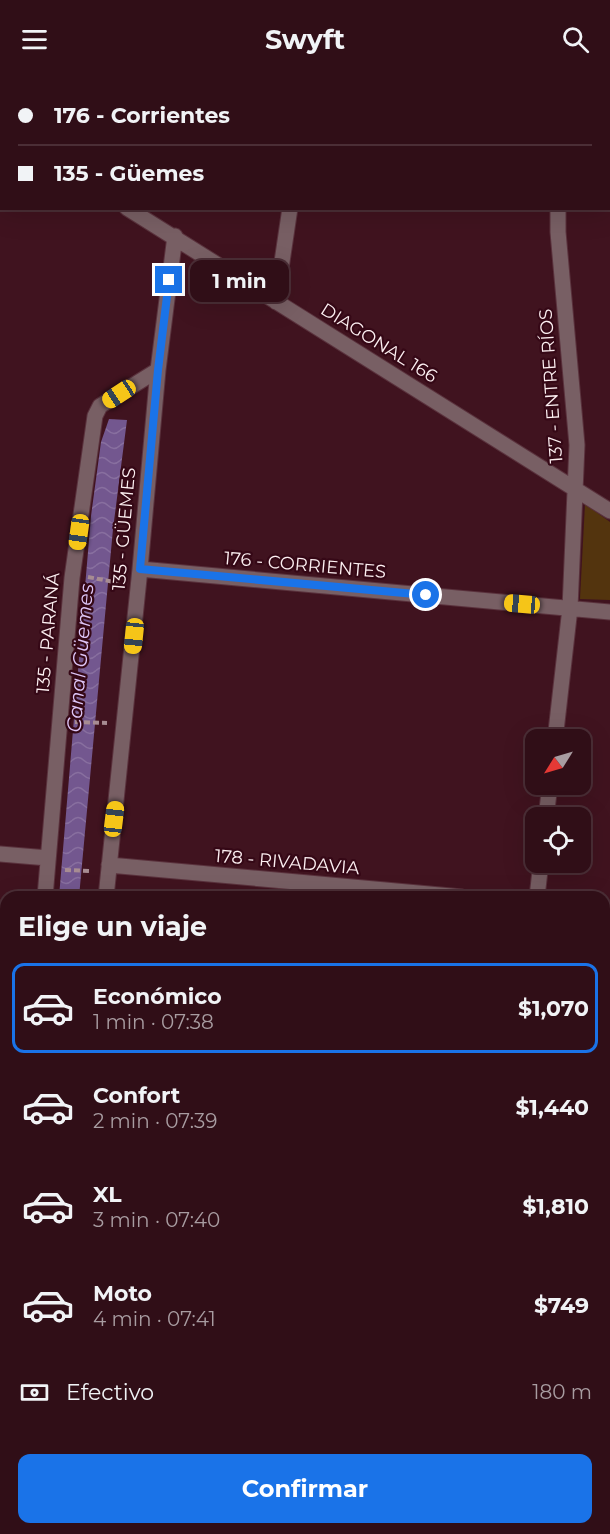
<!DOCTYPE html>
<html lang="es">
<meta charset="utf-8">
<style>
body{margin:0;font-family:Montserrat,sans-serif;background:#3c1c24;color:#f1f3f6;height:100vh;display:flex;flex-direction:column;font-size:22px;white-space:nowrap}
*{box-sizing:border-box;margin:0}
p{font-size:20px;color:#a89ca1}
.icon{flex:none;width:33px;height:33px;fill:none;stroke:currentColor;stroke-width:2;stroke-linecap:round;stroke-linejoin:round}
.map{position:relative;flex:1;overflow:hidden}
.panel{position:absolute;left:0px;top:813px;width:610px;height:644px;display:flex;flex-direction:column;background:#300e17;border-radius:18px 18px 0 0;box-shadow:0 6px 24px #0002,0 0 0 2px #4b2e36}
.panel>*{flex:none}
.top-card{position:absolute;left:0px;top:0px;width:610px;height:132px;box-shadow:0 6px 24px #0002,0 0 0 2px #4b2e36;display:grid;align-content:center;height:132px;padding:0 18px;background:#300e17}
.needle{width:39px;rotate:233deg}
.buttons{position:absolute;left:525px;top:651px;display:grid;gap:12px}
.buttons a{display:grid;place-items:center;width:66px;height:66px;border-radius:12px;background:#300e17;box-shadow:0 6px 24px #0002,0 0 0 2px #4b2e36;font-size:30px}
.end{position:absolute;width:27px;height:27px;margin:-14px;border:8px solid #1a73e8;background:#fff;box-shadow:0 0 0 3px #fff}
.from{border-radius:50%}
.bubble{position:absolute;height:42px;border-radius:12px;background:#300e17;box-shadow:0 6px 24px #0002,0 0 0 2px #4b2e36;font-size:20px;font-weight:700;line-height:42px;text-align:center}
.car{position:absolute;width:18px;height:36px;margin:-18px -9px;border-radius:8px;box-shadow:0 0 4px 2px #0007;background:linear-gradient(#f5c518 24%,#345 0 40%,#f5c518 0 76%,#345 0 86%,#f5c518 0)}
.top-card b{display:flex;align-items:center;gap:21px;height:57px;font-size:22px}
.top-card b+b{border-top:2px solid #4b2e36}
.top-card i{width:15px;height:15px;background:#f1f3f6}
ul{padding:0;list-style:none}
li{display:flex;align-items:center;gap:18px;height:90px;margin:0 12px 9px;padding:0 6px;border:3px solid transparent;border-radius:12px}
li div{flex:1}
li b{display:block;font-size:22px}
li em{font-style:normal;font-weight:700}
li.current{border-color:#1a73e8}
li>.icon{width:54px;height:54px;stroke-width:1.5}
h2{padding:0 18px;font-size:27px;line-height:72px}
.pay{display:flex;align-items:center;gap:15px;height:66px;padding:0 18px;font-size:22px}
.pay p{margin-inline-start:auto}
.primary-button{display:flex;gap:12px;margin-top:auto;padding:12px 18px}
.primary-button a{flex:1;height:69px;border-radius:12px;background:#1a73e8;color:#fff;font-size:24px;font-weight:700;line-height:69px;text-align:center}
header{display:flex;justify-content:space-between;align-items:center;height:78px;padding:0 18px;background:#300e17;font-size:27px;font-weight:700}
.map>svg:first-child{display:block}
.green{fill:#53340e}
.water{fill:url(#water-waves)}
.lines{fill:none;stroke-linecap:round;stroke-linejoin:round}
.minor-casing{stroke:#5a323d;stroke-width:17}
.path{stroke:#a78c92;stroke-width:4;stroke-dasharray:6 3;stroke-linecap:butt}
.minor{stroke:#785f64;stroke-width:15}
.route{stroke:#1a73e8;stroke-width:8}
.labels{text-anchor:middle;stroke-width:4.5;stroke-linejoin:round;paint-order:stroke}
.street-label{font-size:18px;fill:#fdf0f2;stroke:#350816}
.water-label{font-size:20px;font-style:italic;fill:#dec6f8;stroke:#350816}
</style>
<header><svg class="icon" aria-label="menu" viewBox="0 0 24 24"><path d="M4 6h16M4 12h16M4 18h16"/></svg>Swyft<svg class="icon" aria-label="search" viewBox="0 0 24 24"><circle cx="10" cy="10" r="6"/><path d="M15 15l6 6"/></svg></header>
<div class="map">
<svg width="610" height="1456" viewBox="0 0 610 1456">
<defs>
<pattern id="water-waves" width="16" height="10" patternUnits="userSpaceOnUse" patternTransform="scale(1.5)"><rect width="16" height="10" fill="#73578f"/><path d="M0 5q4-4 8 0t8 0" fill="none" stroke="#886f9f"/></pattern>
</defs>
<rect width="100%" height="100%" fill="#40131f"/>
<path class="green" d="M585,426l25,18v78l-30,-1z"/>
<path class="water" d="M109,341l18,1 -14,109 -34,368h-20l32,-381 10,-74z
M6,1387v63l15,1 -1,5h-20z"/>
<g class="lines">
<defs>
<path id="minor" d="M41,2l1,-2
M306,2v-2
M572,2v-2
M0,51l2,1
M0,93l2,-3
M609,119h1
M127,130l483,303
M276,224l14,-94
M140,491l470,43
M555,662l15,-132 7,-163 -19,-213v-24
M546,740l4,-34
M0,776l48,4
M109,787l353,32
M45,819l27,-319 23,-162 5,-10 58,-36
M106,819l34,-328 18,-199 17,-134
M537,819l4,-35
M604,832h6
M0,1076l6,1
M604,1133h6
M0,1306l6,-69
M0,1376l6,1
M604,1432h6
M47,1456l1,-6
M475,1456v-6"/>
</defs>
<use href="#minor" class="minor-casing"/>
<path class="path" d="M88,499l26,5 7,-3
M75,644l32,1
M65,792l26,1"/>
<use href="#minor" class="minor"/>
</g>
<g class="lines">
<path class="route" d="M169,202l-11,90 -18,199 286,26"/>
</g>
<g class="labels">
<g class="street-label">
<text transform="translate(379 265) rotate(32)" y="6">DIAGONAL 166</text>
<text transform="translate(551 308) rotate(-94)" y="6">137 - ENTRE RÍOS</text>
<text transform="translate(124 451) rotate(-85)" y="6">135 - GÜEMES</text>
<text transform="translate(305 487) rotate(5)" y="6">176 - CORRIENTES</text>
<text transform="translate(48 555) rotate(-85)" y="6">135 - PARANÁ</text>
<text transform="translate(287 784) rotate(5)" y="6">178 - RIVADAVIA</text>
</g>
<g class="water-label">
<text transform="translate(80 580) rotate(-85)" y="7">Canal Güemes</text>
</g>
</g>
</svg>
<div class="buttons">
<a><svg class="needle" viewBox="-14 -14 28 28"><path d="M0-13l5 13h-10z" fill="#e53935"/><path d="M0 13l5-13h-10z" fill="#a89ca1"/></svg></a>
<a><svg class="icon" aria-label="locate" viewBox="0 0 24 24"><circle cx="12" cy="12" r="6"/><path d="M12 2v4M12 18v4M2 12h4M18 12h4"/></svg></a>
</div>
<i class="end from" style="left:426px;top:517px"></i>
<i class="end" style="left:169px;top:202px"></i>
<div class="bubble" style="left:190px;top:182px;width:99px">1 min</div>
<i class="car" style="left:119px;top:316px;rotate:237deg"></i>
<i class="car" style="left:79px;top:454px;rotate:188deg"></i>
<i class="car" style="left:522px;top:526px;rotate:275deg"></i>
<i class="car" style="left:134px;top:558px;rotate:186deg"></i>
<i class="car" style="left:114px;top:741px;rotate:7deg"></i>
<div class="top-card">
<b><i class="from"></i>176 - Corrientes</b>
<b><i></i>135 - Güemes</b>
</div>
<section class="panel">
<h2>Elige un viaje</h2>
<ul>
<li class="current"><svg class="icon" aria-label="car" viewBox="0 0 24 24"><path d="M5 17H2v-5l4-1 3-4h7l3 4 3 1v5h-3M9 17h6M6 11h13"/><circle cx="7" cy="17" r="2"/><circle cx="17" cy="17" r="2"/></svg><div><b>Económico</b><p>1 min · 07:38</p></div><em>$1,070</em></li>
<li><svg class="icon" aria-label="car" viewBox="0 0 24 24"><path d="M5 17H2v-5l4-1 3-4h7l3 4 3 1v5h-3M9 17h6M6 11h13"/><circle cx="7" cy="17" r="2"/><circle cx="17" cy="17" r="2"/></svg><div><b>Confort</b><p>2 min · 07:39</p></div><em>$1,440</em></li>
<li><svg class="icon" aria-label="car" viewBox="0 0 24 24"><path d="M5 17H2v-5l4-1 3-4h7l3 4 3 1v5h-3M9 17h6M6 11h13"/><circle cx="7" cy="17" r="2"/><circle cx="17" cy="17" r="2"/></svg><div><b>XL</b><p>3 min · 07:40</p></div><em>$1,810</em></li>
<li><svg class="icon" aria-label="car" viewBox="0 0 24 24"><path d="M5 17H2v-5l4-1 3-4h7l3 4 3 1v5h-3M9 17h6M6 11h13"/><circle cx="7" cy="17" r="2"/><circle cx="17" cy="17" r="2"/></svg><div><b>Moto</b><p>4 min · 07:41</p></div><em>$749</em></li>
</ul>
<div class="pay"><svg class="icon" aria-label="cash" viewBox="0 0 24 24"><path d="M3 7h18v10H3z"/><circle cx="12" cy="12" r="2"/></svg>Efectivo<p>180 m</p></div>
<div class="primary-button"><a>Confirmar</a></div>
</section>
</div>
